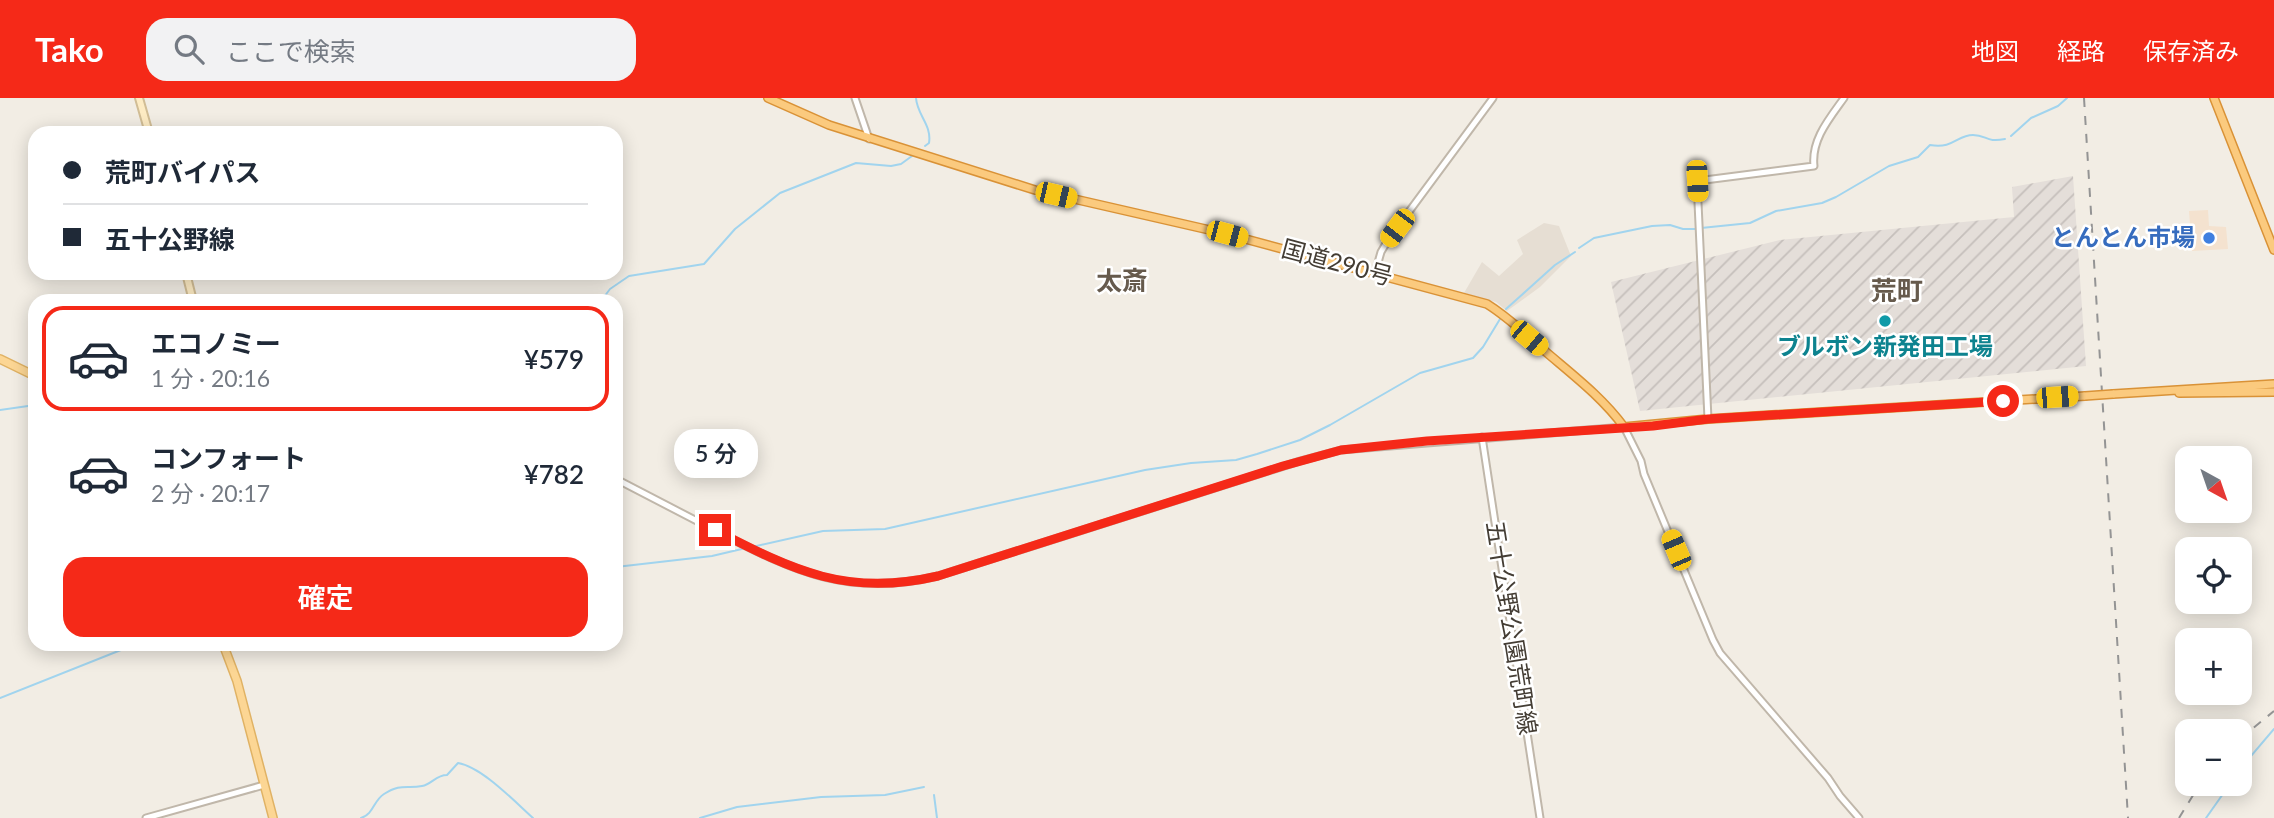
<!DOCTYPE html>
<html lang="ja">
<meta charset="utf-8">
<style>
body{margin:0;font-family:Lato,"Noto Sans JP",sans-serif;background:#f2f2f3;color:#1f2937;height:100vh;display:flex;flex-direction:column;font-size:26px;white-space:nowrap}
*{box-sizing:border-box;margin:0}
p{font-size:23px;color:#747a83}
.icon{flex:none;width:38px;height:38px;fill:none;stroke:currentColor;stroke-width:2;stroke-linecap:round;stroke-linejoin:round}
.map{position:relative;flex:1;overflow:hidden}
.sheet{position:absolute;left:28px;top:196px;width:595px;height:357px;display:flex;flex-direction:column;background:#fff;border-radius:21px;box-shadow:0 4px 18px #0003}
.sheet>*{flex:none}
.banner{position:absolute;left:28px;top:28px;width:595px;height:154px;border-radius:21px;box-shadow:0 4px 18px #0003;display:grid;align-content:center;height:154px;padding:0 35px;background:#fff}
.needle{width:46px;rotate:140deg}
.tools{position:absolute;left:2175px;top:348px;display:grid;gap:14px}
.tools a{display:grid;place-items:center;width:77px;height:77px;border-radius:14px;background:#fff;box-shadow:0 4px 18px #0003;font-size:35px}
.end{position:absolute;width:32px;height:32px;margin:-16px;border:9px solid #f52918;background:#fff;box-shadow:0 0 0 4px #fff}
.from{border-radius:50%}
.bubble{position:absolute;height:49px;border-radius:21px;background:#fff;box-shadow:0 4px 18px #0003;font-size:23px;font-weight:600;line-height:49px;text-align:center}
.car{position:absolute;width:21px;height:42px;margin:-21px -10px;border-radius:9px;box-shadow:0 0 5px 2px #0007;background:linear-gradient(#f5c518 24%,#345 0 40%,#f5c518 0 76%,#345 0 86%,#f5c518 0)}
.banner b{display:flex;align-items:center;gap:24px;height:66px;font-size:26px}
.banner b+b{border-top:2px solid #e0e1e3}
.banner i{width:18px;height:18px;background:#1f2937}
ul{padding:12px 0 0;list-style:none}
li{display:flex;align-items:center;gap:21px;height:105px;margin:0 14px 10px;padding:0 21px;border:4px solid transparent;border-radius:21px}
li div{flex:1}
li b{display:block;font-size:26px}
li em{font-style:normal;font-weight:600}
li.selected{border-color:#f52918}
li>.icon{width:63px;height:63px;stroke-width:1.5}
.primary-button{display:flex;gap:14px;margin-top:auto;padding:14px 35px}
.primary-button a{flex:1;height:80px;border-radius:21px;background:#f52918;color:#fff;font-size:28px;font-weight:600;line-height:80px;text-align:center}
header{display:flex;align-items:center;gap:42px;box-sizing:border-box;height:98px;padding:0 35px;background:#f52918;color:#fff}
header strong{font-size:33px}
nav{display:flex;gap:38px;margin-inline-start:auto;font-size:24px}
.search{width:490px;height:63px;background:#f2f2f3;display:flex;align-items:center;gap:18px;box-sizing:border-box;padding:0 24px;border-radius:21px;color:#747a83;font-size:26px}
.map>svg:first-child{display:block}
.residential{fill:#e6ded3}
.commercial{fill:#f4e2cf}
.industrial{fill:url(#industrial-furrows)}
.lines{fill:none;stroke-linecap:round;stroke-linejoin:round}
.stream{stroke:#a1d4ee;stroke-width:2}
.tertiary-casing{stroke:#c0b7aa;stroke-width:9}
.secondary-casing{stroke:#d1bd95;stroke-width:10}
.primary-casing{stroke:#e0b264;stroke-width:10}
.trunk-casing{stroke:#d99237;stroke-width:10}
.tertiary{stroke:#fff;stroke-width:5}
.secondary{stroke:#fdebc3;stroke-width:6}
.primary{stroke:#fcd694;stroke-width:7}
.trunk{stroke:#fbca7e;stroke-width:7}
.rail{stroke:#949494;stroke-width:2;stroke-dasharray:9 9;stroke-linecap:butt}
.trunk-bridge-casing{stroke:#d99237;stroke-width:10;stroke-linecap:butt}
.trunk-bridge{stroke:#fbca7e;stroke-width:7}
.route{stroke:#f52918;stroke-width:9}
.shop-dot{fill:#3f7fe0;stroke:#fff;stroke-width:2.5}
.culture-dot{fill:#0f9aa8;stroke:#fff;stroke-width:2.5}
.labels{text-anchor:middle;stroke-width:5;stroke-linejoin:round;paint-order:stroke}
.shop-label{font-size:24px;font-weight:bold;fill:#366cbe;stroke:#fff;text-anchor:end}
.street-label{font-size:24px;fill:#443d34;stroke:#fff}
.culture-label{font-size:24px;font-weight:bold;fill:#0d838f;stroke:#fff}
.neighbourhood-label{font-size:26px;font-weight:bold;fill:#665a4c;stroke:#fff}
</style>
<header>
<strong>Tako</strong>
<div class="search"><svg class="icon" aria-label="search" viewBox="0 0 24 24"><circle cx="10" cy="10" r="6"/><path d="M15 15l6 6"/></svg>ここで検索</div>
<nav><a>地図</a><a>経路</a><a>保存済み</a></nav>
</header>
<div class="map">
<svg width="2274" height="720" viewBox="0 0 2274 720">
<defs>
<pattern id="industrial-furrows" width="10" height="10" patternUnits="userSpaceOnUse" patternTransform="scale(1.75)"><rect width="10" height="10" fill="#e4ded9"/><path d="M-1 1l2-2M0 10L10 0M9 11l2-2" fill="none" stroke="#c5bfbb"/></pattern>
</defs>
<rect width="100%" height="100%" fill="#f2ede4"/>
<path class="residential" d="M1544,125l15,3 12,30 -31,31 -33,24 -11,-9 -32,-9 18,-31 17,14 24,-22 -6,-14z"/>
<path class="commercial" d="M2208,112l1,16 17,1 2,22 -36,2 -3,-40z"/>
<path class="industrial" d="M2073,78l13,190 -446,45 -29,-129 169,-42 234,-23 -2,-30z"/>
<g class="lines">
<path class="stream" d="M916,0c1,17 16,27 13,45l-4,3
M2011,38l20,-18 27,-12 9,-8
M1701,130l49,-5 26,-12 46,-8 14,-6 53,-31 29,-9 12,-12c24,4 27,-10 43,-10 14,0 13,8 32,4
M1579,150l15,-10 58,-12 18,-1 13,4h13
M601,203l9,-12 19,-13 75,-12 31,-35 45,-36 76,-30 35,3 10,-2 11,-8
M1506,211l49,-44 20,-13
M0,312l35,-5
M752,449l71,-16 62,-2 260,-59 46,-7 45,-3 21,-6 43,-14 30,-15 90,-52 53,-15 10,-11 17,-28
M616,469l96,-11 34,-8
M0,600l136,-54
M2240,671l34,-40
M934,697l3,23
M361,720c13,-4 12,-17 23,-24 17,-11 23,-5 38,-8 10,-2 14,-11 25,-11l11,-12c24,4 56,38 75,55
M700,720l37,-11 84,-10 64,-2 39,-8
M2206,720l24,-34"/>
<defs>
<path id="tertiary" d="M855,0l14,41
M1375,175l6,-21 7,-12 105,-142
M1708,321l-11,-238 117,-15c-3,-26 15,-47 30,-68
M1482,339l58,381
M616,381c35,18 71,37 106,55 76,39 128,63 216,42l362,-115 41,-11 283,-23 17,34 3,13 69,166 7,13 108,125 12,18 19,22
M146,720l118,-33"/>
<path id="secondary" d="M139,0l10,35
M186,175l7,28"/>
<path id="primary" d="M0,261l35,17
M223,546l14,37 36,137"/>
<path id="trunk" d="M768,0l61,27 206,65 192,44 260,70c21,13 40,31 59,48 27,23 57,46 78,75l84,-8 377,-23
M2214,0l60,152
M2179,295l95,-1
M2113,296l161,-10"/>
</defs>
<use href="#tertiary" class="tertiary-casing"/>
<use href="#secondary" class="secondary-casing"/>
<use href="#primary" class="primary-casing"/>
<use href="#trunk" class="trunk-casing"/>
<use href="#tertiary" class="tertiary"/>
<use href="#secondary" class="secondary"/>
<use href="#primary" class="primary"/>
<use href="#trunk" class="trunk"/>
<path class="rail" d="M2084,0l44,720
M2240,641l34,-28
M2179,720l21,-34"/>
<defs>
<path id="trunk-bridge" d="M2085,298l28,-2"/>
</defs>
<use href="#trunk-bridge" class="trunk-bridge-casing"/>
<use href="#trunk-bridge" class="trunk-bridge"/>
</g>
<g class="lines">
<path class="route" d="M715,432c79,41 133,67 223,46l345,-110 58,-16 86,-9 226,-15 55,-7 295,-18"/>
</g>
<circle class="shop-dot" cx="2209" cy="140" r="7"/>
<circle class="culture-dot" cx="1885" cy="223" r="7"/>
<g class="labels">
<g class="shop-label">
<text x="2195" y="148">とんとん市場</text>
</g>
<g class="street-label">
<text transform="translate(1337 165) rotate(15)" y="8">国道290号</text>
<text transform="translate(1511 530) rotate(81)" y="8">五十公野公園荒町線</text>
</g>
<g class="culture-label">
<text x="1885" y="257">ブルボン新発田工場</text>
</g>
<g class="neighbourhood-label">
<text x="1122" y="192">太斎</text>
<text x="1897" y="202">荒町</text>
</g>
</g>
</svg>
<div class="tools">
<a><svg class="needle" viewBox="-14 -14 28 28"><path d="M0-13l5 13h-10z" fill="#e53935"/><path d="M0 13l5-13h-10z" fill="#747a83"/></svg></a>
<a><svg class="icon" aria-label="locate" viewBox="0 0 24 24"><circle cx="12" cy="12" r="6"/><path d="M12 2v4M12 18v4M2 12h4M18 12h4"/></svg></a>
<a>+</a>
<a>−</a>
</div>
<i class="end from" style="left:2003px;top:303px"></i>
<i class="end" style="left:715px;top:432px"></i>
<div class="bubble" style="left:674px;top:331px;width:84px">5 分</div>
<i class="car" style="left:1697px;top:83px;rotate:177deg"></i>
<i class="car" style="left:1056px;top:97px;rotate:103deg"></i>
<i class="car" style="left:1397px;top:130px;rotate:217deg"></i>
<i class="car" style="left:1227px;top:136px;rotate:105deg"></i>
<i class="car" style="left:1529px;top:240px;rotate:130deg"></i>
<i class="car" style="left:2057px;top:299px;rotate:86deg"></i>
<i class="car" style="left:1676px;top:452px;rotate:337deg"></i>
<div class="banner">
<b><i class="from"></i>荒町バイパス</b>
<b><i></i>五十公野線</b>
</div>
<section class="sheet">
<ul>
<li class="selected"><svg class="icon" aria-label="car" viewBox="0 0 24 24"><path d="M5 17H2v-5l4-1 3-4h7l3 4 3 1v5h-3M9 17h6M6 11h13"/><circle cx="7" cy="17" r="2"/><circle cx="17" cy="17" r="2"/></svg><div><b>エコノミー</b><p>1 分 · 20:16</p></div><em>¥579</em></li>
<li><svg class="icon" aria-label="car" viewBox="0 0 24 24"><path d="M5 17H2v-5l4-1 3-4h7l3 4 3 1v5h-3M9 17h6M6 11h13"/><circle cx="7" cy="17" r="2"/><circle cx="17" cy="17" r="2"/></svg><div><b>コンフォート</b><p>2 分 · 20:17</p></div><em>¥782</em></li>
</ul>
<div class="primary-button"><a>確定</a></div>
</section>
</div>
